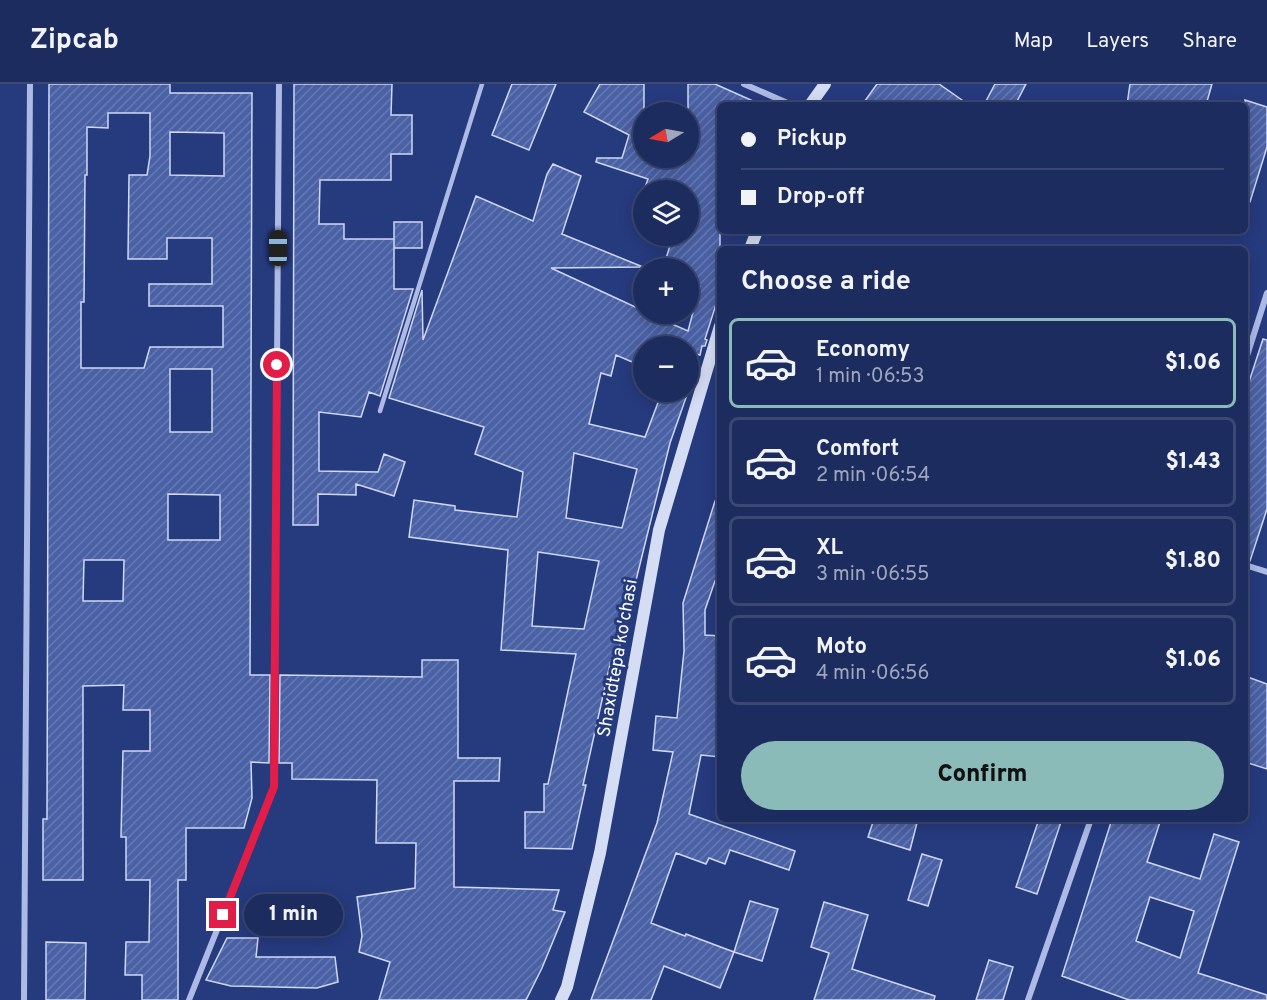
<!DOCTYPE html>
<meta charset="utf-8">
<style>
body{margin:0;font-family:Overpass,sans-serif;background:#253464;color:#f1f3f6;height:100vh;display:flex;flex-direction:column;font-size:22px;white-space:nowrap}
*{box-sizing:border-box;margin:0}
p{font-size:20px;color:#a0a7bc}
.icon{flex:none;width:33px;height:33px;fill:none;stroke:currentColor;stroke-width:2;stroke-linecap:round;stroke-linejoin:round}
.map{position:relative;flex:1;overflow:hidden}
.drawer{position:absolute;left:717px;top:162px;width:531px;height:576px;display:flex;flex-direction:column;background:#1c2c5e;border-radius:9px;box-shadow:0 3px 15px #0003,0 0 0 2px #3a4873}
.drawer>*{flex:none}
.banner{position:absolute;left:717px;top:18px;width:531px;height:132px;border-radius:9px;box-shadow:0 3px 15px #0003,0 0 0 2px #3a4873;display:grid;align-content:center;height:132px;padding:0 24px;background:#1c2c5e}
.needle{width:39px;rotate:260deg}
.fabs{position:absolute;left:633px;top:18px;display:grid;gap:12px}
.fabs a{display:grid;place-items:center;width:66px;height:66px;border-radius:50%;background:#1c2c5e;box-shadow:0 3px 15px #0003,0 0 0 2px #3a4873;font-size:30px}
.end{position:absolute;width:27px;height:27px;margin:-14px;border:8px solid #e11d48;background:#fff;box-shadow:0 0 0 3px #fff}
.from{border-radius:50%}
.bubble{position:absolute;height:42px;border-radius:21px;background:#1c2c5e;box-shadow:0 3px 15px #0003,0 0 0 2px #3a4873;font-size:20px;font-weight:800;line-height:42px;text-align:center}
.car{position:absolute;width:18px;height:36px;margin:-18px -9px;border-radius:8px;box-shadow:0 0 4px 2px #0007;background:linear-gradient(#222 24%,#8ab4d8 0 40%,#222 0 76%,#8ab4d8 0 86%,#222 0)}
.banner b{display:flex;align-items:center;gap:21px;height:57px;font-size:22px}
.banner b+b{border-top:2px solid #3a4873}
.banner i{width:15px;height:15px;background:#f1f3f6}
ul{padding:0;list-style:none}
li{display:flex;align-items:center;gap:18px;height:90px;margin:0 12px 9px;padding:0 12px;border:3px solid #3a4873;border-radius:9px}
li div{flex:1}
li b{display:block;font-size:22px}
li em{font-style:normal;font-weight:800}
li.on{border-color:#8bbbb9}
li>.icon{width:54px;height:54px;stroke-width:1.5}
h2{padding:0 24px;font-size:27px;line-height:72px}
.action{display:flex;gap:12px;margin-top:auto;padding:12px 24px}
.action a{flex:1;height:69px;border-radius:36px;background:#8bbbb9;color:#111;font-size:24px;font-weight:800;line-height:69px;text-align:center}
header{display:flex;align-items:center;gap:36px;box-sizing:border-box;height:84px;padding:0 30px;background:#1c2c5e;border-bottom:2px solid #3a4873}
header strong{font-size:28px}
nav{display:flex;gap:33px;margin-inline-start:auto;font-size:21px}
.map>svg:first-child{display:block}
.building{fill:url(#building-hatch);stroke:#cfd8f4;stroke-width:1.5;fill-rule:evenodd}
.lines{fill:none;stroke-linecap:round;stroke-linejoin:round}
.lane{stroke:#acbae5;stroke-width:4.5}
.street{stroke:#acbae5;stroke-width:6}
.secondary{stroke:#d5ddf5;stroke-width:12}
.route{stroke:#e11d48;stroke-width:8}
.labels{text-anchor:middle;stroke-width:6;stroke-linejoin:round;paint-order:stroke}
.street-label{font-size:18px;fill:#fff;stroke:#263a7e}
</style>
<header>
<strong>Zipcab</strong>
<nav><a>Map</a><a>Layers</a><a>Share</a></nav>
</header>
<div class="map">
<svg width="1267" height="916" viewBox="0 0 1267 916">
<defs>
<pattern id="building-hatch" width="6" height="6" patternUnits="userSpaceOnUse" patternTransform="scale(1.5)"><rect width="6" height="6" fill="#4b61a5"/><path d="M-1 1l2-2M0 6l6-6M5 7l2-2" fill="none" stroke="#6679b2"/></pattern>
</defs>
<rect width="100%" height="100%" fill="#263a7e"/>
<path class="building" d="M49,0h121v9h82l-2,582h20l-1,88 -18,-1 1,36 -8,30h-58v52h-8v120h-36v-25h-17l1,-33h23l1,-62h-24v-43h-5l2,-86h27v-41h-27l1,-25 -41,1v194h-40v-61h4zM108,29h42v43l-3,19h-18l-1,84h39v-21h45v46h-63v22h74v41h-73l-6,21h-63v-66h3l1,-127h2v-48l21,1zM170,48l54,1v43l-54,-1zM170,285h42v63h-42zM168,410l52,1v45h-52zM84,476h40l-1,41h-40z
M294,0h98l-1,31h21v39h-21v26h-71l-1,44h25v15h50v50h19l-33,107 -11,-4 -8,25 -42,-5v59l59,1 6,-18 21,8 -11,34 -38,-12v11l-38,-1v31h-25z
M512,0h44l-27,66 -37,-15z
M600,0h44v74h44v-74h27l47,21h-42v187l-15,47 2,1 -2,6h-3l-2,9 -12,-3v-6h-44v21l-28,-12 -5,21 -10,-3 -12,51 56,13 17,-45h26l-18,51 -54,218 -5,-1 -28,125h3l-14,64 -47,-1v-36h19v-28h4l28,-130 -75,-4 7,-100 -99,-13 5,-37 41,6v4l62,7 6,-45 -48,-18 9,-27 -95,-29 33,-108 1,50 53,-144 57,25 14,-47 6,-10 28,12 -19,58 81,33 -92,1 93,43v3h5l39,17 12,-45 -12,-3v-15h-25l10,-32h15v-46h-44l4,-11 -52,-17 1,-4h25l7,-23 -45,-23zM574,369l63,16 -15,59 -56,-10zM538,468l61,9 -15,68 -52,-3z
M877,0h62l30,21h-107z
M995,0h31l-11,21h-31z
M1130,0h82l-6,21h-79z
M1245,16l22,7v40l-17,55 -5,-1z
M394,138h28v26h-28z
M1263,255l4,1v169l-17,52 -5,-1v-166z
M715,417l5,1v81l-5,-2 -10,29v25l15,1v121l-19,-2 -12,59 106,37 -6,19 -59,-20 -5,14 -16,-6 -3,6 -30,-11 -25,70 34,13 1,-2 48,18 -14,36 -56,-22 -13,34h-60l66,-177 16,-71 -20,-2 3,-34 21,2 7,-67 -1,-48z
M422,576h36v98h42l-1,23h-45v106l105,3 -6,20 12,2 -23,56 -16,32h-147l11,-38 -31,-10 3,-16 -5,-39 58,-9 1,-45h-40l1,-63 -85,-1v-16h-13l1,-88 142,2z
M1245,592l22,8v85l-22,-7z
M874,735h44l-8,31 -42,-13z
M1039,735h23l-25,75 -21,-7z
M1112,735h49l-14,43 53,17 14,-45 25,8 -41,131 69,22v5h-138l-67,-24zM1150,813l44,14 -14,47 -44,-17z
M922,770l20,6 -14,46 -20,-6z
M750,817l28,8 -16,52 -28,-9z
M824,818l44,13 -16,54 83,27 -1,4h-120l15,-47 -18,-6z
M227,854h31l-2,19h79l3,25 -21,6 -86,-2 -25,-6z
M46,858l40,1 -1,57h-39z
M989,876l24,7 -10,33h-27z"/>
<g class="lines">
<path class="lane" d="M380,327l102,-327"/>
<path class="street" d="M744,0l48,21
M1245,278l22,-69
M1245,481l22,7
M24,916l6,-916
M189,916l85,-213 5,-703
M1028,916l63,-181"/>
<path class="secondary" d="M810,21l15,-21
M750,165l7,-18
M561,916l6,-13 33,-134 59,-323 61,-204"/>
</g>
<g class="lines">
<path class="route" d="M223,831l51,-128 3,-422"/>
</g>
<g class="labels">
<g class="street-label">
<text transform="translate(617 574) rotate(-80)" y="6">Shaxidtepa ko'chasi</text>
</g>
</g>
</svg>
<div class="fabs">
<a><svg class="needle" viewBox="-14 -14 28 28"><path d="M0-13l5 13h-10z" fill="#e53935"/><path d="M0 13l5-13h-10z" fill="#a0a7bc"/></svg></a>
<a><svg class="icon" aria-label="layers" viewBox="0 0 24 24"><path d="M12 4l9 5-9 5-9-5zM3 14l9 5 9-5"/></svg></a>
<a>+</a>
<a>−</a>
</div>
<i class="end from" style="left:277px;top:281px"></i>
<i class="end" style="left:223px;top:831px"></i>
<div class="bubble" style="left:244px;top:810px;width:99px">1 min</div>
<i class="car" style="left:278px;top:164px;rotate:0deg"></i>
<div class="banner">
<b><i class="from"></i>Pickup</b>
<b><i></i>Drop-off</b>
</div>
<section class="drawer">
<h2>Choose a ride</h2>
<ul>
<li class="on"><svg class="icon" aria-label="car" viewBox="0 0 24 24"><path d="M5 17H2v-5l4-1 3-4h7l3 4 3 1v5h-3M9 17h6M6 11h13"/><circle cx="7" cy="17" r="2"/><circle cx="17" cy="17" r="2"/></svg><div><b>Economy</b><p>1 min · 06:53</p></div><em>$1.06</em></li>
<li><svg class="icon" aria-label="car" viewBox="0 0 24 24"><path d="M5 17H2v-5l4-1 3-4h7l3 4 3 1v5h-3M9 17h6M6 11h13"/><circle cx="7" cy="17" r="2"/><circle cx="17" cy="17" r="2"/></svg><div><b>Comfort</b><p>2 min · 06:54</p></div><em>$1.43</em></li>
<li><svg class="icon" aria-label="car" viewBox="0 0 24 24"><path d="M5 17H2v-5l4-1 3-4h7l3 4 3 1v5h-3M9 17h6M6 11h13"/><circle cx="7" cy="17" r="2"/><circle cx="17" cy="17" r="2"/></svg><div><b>XL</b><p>3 min · 06:55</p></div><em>$1.80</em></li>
<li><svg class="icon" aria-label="car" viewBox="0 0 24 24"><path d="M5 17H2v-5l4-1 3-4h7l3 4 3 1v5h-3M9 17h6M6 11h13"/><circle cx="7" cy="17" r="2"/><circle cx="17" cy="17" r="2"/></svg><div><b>Moto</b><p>4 min · 06:56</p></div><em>$1.06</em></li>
</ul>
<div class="action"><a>Confirm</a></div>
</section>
</div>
